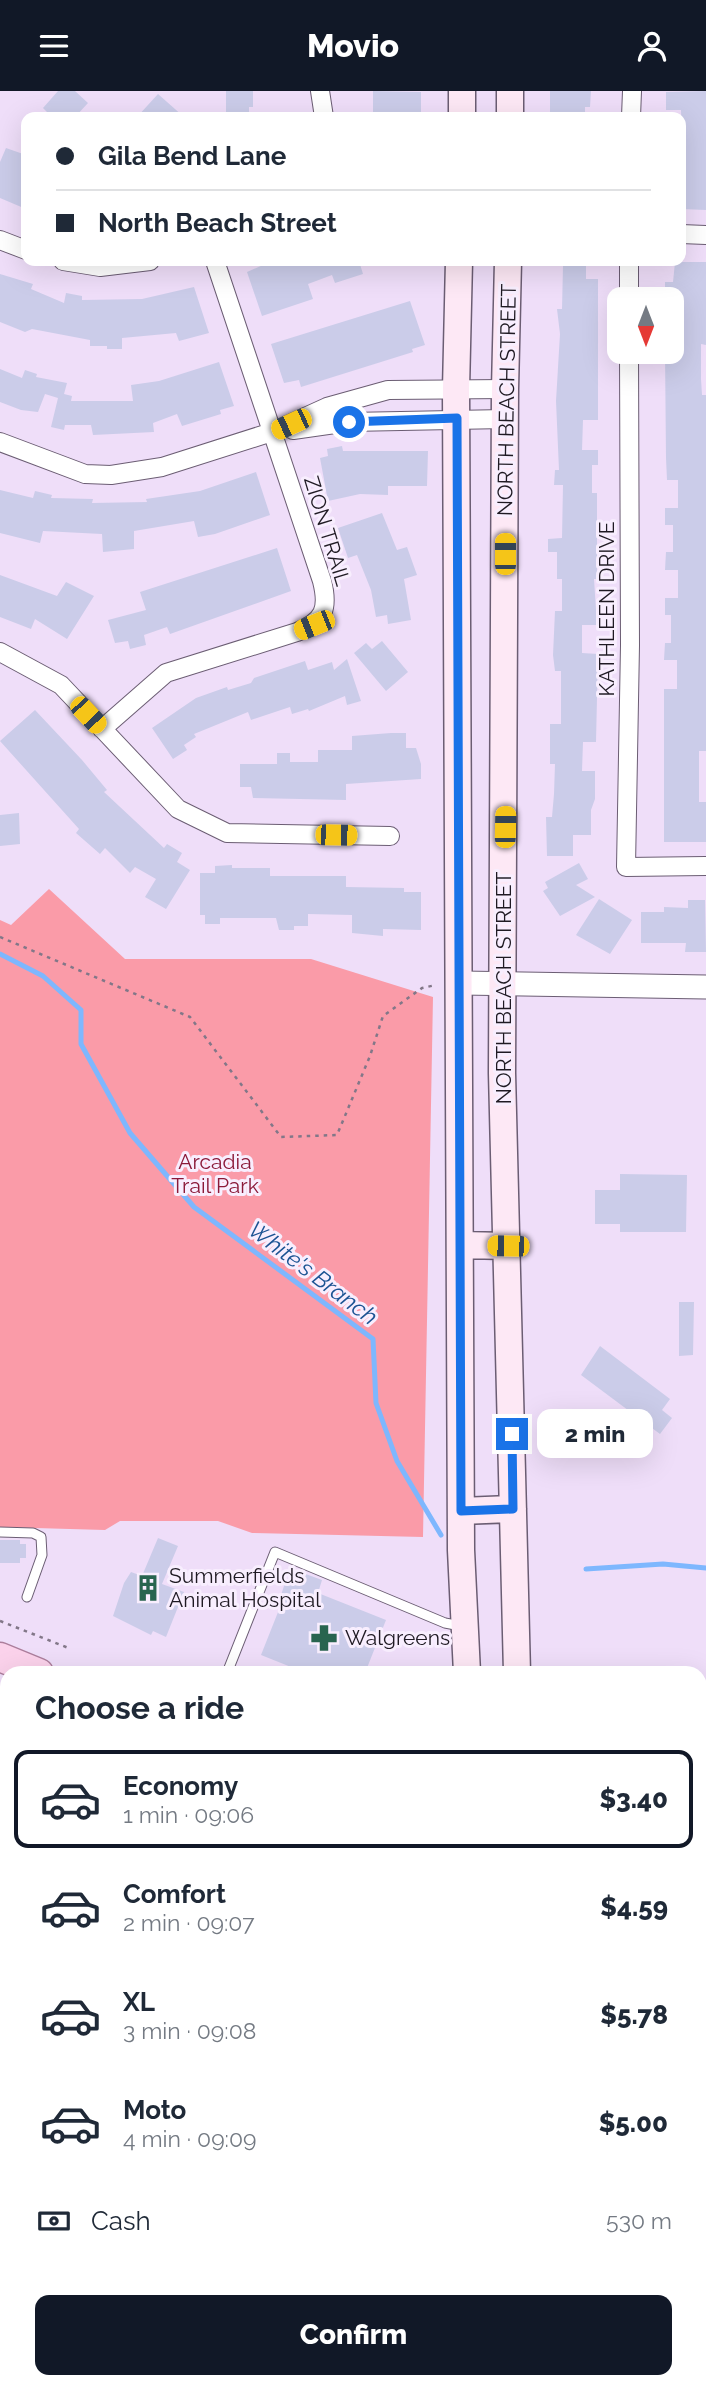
<!DOCTYPE html>
<meta charset="utf-8">
<style>
body{margin:0;font-family:Raleway,sans-serif;background:#f6f6f7;color:#1f2937;height:100vh;display:flex;flex-direction:column;font-size:26px;white-space:nowrap}
*{box-sizing:border-box;margin:0}
p{font-size:23px;color:#747a83}
.icon{flex:none;width:38px;height:38px;fill:none;stroke:currentColor;stroke-width:2;stroke-linecap:round;stroke-linejoin:round}
.map{position:relative;flex:1;overflow:hidden}
.details{position:absolute;left:0px;top:1575px;width:707px;height:723px;display:flex;flex-direction:column;background:#fff;border-radius:21px 21px 0 0;box-shadow:0 7px 28px #0002}
.details>*{flex:none}
.guide{position:absolute;left:21px;top:21px;width:665px;height:154px;border-radius:14px;box-shadow:0 7px 28px #0002;display:grid;align-content:center;height:154px;padding:0 35px;background:#fff}
.needle{width:46px;rotate:180deg}
.tools{position:absolute;left:607px;top:196px;display:grid;gap:14px}
.tools a{display:grid;place-items:center;width:77px;height:77px;border-radius:14px;background:#fff;box-shadow:0 7px 28px #0002;font-size:35px}
.end{position:absolute;width:32px;height:32px;margin:-16px;border:9px solid #1a73e8;background:#fff;box-shadow:0 0 0 4px #fff}
.from{border-radius:50%}
.bubble{position:absolute;height:49px;border-radius:14px;background:#fff;box-shadow:0 7px 28px #0002;font-size:23px;font-weight:800;line-height:49px;text-align:center}
.car{position:absolute;width:21px;height:42px;margin:-21px -10px;border-radius:9px;box-shadow:0 0 5px 2px #0007;background:linear-gradient(#f5c518 24%,#345 0 40%,#f5c518 0 76%,#345 0 86%,#f5c518 0)}
.guide b{display:flex;align-items:center;gap:24px;height:66px;font-size:26px}
.guide b+b{border-top:2px solid #e0e1e3}
.guide i{width:18px;height:18px;background:#1f2937}
ul{padding:0;list-style:none}
li{display:flex;align-items:center;gap:21px;height:98px;margin:0 14px 10px;padding:0 21px;border:4px solid transparent;border-radius:14px}
li div{flex:1}
li b{display:block;font-size:26px}
li em{font-style:normal;font-weight:800}
li.on{border-color:#111827}
li>.icon{width:63px;height:63px;stroke-width:1.5}
h2{padding:0 35px;font-size:32px;line-height:84px}
.pay{display:flex;align-items:center;gap:18px;height:77px;padding:0 35px;font-size:26px}
.pay p{margin-inline-start:auto}
.cta{display:flex;gap:14px;margin-top:auto;padding:14px 35px}
.cta a{flex:1;height:80px;border-radius:14px;background:#111827;color:#fff;font-size:28px;font-weight:800;line-height:80px;text-align:center}
header{display:flex;justify-content:space-between;align-items:center;height:91px;padding:0 35px;background:#111827;color:#fff;font-size:32px;font-weight:800}
.map>svg:first-child{display:block}
.green{fill:#fa9ba8}
.lines{fill:none;stroke-linecap:round;stroke-linejoin:round}
.stream{stroke:#7eb7fe;stroke-width:5}
.building{fill:#cbcce9}
.service-casing{stroke:#6b5d73;stroke-width:11}
.minor-casing{stroke:#6b5d73;stroke-width:20}
.tertiary-casing{stroke:#6b5d73;stroke-width:25}
.secondary-casing{stroke:#6b5d73;stroke-width:29}
.primary-casing{stroke:#ac7e9c;stroke-width:31}
.path{stroke:#827788;stroke-width:2.5;stroke-dasharray:3.5 5;stroke-linecap:butt}
.service{stroke:#fff;stroke-width:9}
.minor{stroke:#fff;stroke-width:18}
.tertiary{stroke:#fff;stroke-width:23}
.secondary{stroke:#fde8f5;stroke-width:26}
.primary{stroke:#fbd2eb;stroke-width:28}
.route{stroke:#1a73e8;stroke-width:9}
.labels{text-anchor:middle;stroke-width:6;stroke-linejoin:round;paint-order:stroke}
.street-label{font-size:21px;fill:#1f1a23;stroke:#f8eefe}
.park-label{font-size:21px;fill:#8b1939;stroke:#f8eefe}
.poi-label{font-size:21px;fill:#1f1a23;stroke:#f8eefe;text-anchor:start}
.water-label{font-size:23px;font-style:italic;fill:#1c5393;stroke:#f8eefe}
</style>
<header><svg class="icon" aria-label="menu" viewBox="0 0 24 24"><path d="M4 6h16M4 12h16M4 18h16"/></svg>Movio<svg class="icon" aria-label="person" viewBox="0 0 24 24"><circle cx="12" cy="8" r="4"/><path d="M4 21q1-7 8-7t8 7"/></svg></header>
<div class="map">
<svg width="706" height="2297" viewBox="0 0 706 2297">
<rect width="100%" height="100%" fill="#efdef9"/>
<path class="green" d="M49,798l76,70h186l122,38 -10,540 -171,-4 -34,-12h-98l-15,9 -105,-3v-607l11,5z"/>
<g class="lines">
<path class="stream" d="M0,863l43,22 38,34v34l49,89 64,74 179,132 3,64 21,58 44,74
M586,1478l77,-5 43,4"/>
</g>
<path class="building" d="M58,0h17l13,12 -13,14h-23l-9,-9z
M226,0h27v16h-4v7h-23z
M373,0l48,1v23l-48,-1z
M550,0h41l-1,16h-5v8h-35z
M706,0v119l-25,-1v-16h3l-3,-83h-15v-18z
M158,3l26,23h-47z
M6,57l20,7v54l-26,-11v-36z
M272,170h87l4,13 -28,9 -3,-8 -24,9 5,15 -51,17 -15,-44z
M675,171h31v83l-5,-1v35l1,16h4v356h-7v51h7v40h-42v-153h13v-29h-13l1,-17h6v-28h-6v-17h13v-28h-13l1,-18h7v-27h-8v-17h13v-28h-11l-1,-22 -1,-106h7v-25h7v-27l-14,-1v-17h8z
M563,175h23v13h12v141h-15l-1,30h16v15h-6v28h5v86h-3l3,46h-15v28l16,1 -2,88h-13l-1,29h13v28l-4,11v25h-18v21h-26l-1,-39h6l2,-23 1,-30h-5v-40h11v-53h-6l-2,-16 2,-44h7v-32h-5v-27h-9v-13l14,-1 1,-53h-9l1,-15h4l-3,-69 4,-67 -3,-25h5z
M0,183l33,10 -2,5 33,14 2,-10 16,3v4l60,-1 52,-12 15,46 -30,8 -3,-8 -54,5v11h-15v-3h-17v-6l-58,-11 -7,3 -25,-10z
M410,210l15,44 -13,4 1,3 -112,35 -2,-7 -15,3 -13,-39z
M219,271l15,44 -14,4 1,4 -39,12 -5,-12 -24,9 1,9 -61,3 -2,-10h-26l-1,5 -13,-3 7,-29 -13,-4 -7,18 -17,-2 -21,-8v-33l22,9 3,-8 12,4 -1,3 31,6 -3,11 8,2 -1,5h62l-2,-16 28,-4z
M342,355l1,5h85l-1,35h-39v9l-28,-1 -32,7 -8,-43 8,-2 -1,-7z
M256,381l14,43 -55,19 -17,3 -4,-16 -60,10v18l-31,3 -1,-18 -59,-3 -3,12 -40,-10v-43l33,8 2,-7 17,4 -1,3 42,1 -1,4 55,-1 -1,-3 54,-8z
M382,422l15,37 10,-3 10,28 -13,4 7,41 -23,4 -1,-9 -11,2 -5,-27 -14,-35 -9,3 -10,-30z
M277,457l14,43 -121,43 -3,-7 -23,8 2,10 -16,4 -2,-8 -13,2 -7,-23 38,-10 -6,-18z
M0,484l57,21 9,-14 28,14 -27,43 -32,-20 -4,10 -31,-12z
M382,550l26,31 -22,19 -32,-38 12,-10 6,6z
M347,568l14,42 -14,4 -2,-9 -36,15 -1,-2 -16,5 -2,-7 -39,13 -3,-8 -54,22 2,3 -12,8 3,5 -14,9 -21,-31 44,-30 31,-11 1,3 23,-7 3,-5 51,-17 3,9 24,-8 2,8z
M35,619l47,50 25,30 -3,2 60,56 3,-4 15,9 -5,9 13,8 -24,39 -21,-12 11,-18 -21,-12 -5,6 -25,-25 -5,6 -24,-21 3,-4 -79,-88z
M391,642h15v15h10l5,16v15l-75,5v16l-93,-2 -2,-11h-11v-23h37v-11h13v9h28v-12h34v-14z
M19,722l1,31 -20,2v-31z
M579,772l9,16 -12,6 19,12 -35,19 -17,-25 5,-3 -3,-6z
M232,774v3h38v8h76v11l58,1v4h17v38l-38,-1v7l-31,-3v-18l-44,-1v12h-14v4h-15l-3,-12h-56v6h-15v-9h-5v-42h15v-7z
M599,808l33,21 -22,34 -34,-19z
M688,809h17l1,52h-21l1,-9h-45v-31h23v-5l24,1z
M620,1083l67,1 -1,57h-66v-8h-25v-34h25z
M679,1211h15l-1,53 -14,1z
M600,1255l70,53 -8,11 10,8 -12,16 -79,-59z
M158,1447l20,8 -16,38 22,8 -18,45 -13,-6 -2,4 -38,-19 11,-33 7,-11 11,4z
M0,1449h20v4h6v14h-6v5h-20z
M303,1482l19,7 -4,13 68,27 -21,53h-59l-45,-18 23,-58 -3,-2 4,-12 13,2z"/>
<g class="lines">
<defs>
<path id="service" d="M0,1441l33,1 8,4 1,18 -15,42
M227,1582l48,-121 170,71 16,3
M5,1780h2
M4,1826h3"/>
<path id="minor" d="M320,0l4,26
M631,26l1,-26
M681,143l25,1
M0,149l26,10
M63,170l37,6 50,-6
M629,170v38
M629,261l1,293 -4,222 80,-1
M293,339l56,-8 156,-3
M0,351l85,32 26,1 51,-8 110,-35 55,-25 61,-17 117,-1
M0,561l61,33 117,124 49,24 163,3
M102,638l64,-56 131,-41c27,-11 32,-23 25,-51l-107,-320"/>
<path id="tertiary" d="M461,892l245,4"/>
<path id="secondary" d="M510,0v26
M462,26v-26
M459,170l-3,128 5,1161 6,123
M508,170l-3,128 -3,684 15,600
M461,1154l47,1
M461,1420l52,-2
M471,2291v6
M522,2291v6"/>
<path id="primary" d="M0,1566l39,16
M0,1640l7,3
M700,1841l6,2
M700,1919l6,3"/>
</defs>
<use href="#service" class="service-casing"/>
<use href="#minor" class="minor-casing"/>
<use href="#tertiary" class="tertiary-casing"/>
<use href="#secondary" class="secondary-casing"/>
<use href="#primary" class="primary-casing"/>
<path class="path" d="M0,846l190,80 91,120 56,-2 33,-79 13,-40 39,-28 14,-3
M0,1530l71,28"/>
<use href="#service" class="service"/>
<use href="#minor" class="minor"/>
<use href="#tertiary" class="tertiary"/>
<use href="#secondary" class="secondary"/>
<use href="#primary" class="primary"/>
</g>
<g class="lines">
<path class="route" d="M349,331l108,-4 4,1093 52,-2 -1,-75"/>
</g>
<defs>
<symbol id="building-bare" viewBox="-9 -9 18 18"><path d="M-4-6H4V6H1V3H-1V6H-4ZM-2.5-4.3h1.7v1.8h-1.7ZM.8-4.3h1.7v1.8H.8ZM-2.5-1h1.7V.8h-1.7ZM.8-1h1.7V.8H.8Z" fill="#28644f" stroke="#f8eefe" stroke-width="2.5" paint-order="stroke"/></symbol>
<symbol id="pharmacy-bare" viewBox="-9 -9 18 18"><path d="M-2-6h4v4h4v4h-4v4h-4v-4h-4v-4h4Z" fill="#28644f" stroke="#f8eefe" stroke-width="2.5" paint-order="stroke"/></symbol>
</defs>
<g fill-rule="evenodd">
<use href="#building-bare" x="129" y="1478" width="38" height="38"/>
<use href="#pharmacy-bare" x="305" y="1528" width="38" height="38"/>
</g>
<g class="labels">
<g class="street-label">
<text transform="translate(507 309) rotate(-89)" y="7">NORTH BEACH STREET</text>
<text transform="translate(327 440) rotate(73)" y="7">ZION TRAIL</text>
<text transform="translate(607 518) rotate(-90)" y="7">KATHLEEN DRIVE</text>
<text transform="translate(504 897) rotate(-90)" y="7">NORTH BEACH STREET</text>
</g>
<g class="park-label">
<text x="215" y="1078">Arcadia<tspan x="215" dy="24">Trail Park</tspan></text>
</g>
<g class="poi-label">
<text x="169" y="1492">Summerfields<tspan x="169" dy="24">Animal Hospital</tspan></text>
<text x="345" y="1554">Walgreens</text>
</g>
<g class="water-label">
<text transform="translate(313 1182) rotate(37)" y="8">White's Branch</text>
</g>
</g>
</svg>
<div class="tools">
<a><svg class="needle" viewBox="-14 -14 28 28"><path d="M0-13l5 13h-10z" fill="#e53935"/><path d="M0 13l5-13h-10z" fill="#747a83"/></svg></a>
</div>
<i class="end from" style="left:349px;top:331px"></i>
<i class="end" style="left:512px;top:1343px"></i>
<div class="bubble" style="left:537px;top:1318px;width:116px">2 min</div>
<i class="car" style="left:291px;top:333px;rotate:245deg"></i>
<i class="car" style="left:505px;top:463px;rotate:0deg"></i>
<i class="car" style="left:314px;top:534px;rotate:248deg"></i>
<i class="car" style="left:88px;top:624px;rotate:137deg"></i>
<i class="car" style="left:505px;top:736px;rotate:1deg"></i>
<i class="car" style="left:336px;top:744px;rotate:91deg"></i>
<i class="car" style="left:508px;top:1155px;rotate:271deg"></i>
<div class="guide">
<b><i class="from"></i>Gila Bend Lane</b>
<b><i></i>North Beach Street</b>
</div>
<section class="details">
<h2>Choose a ride</h2>
<ul>
<li class="on"><svg class="icon" aria-label="car" viewBox="0 0 24 24"><path d="M5 17H2v-5l4-1 3-4h7l3 4 3 1v5h-3M9 17h6M6 11h13"/><circle cx="7" cy="17" r="2"/><circle cx="17" cy="17" r="2"/></svg><div><b>Economy</b><p>1 min · 09:06</p></div><em>$3.40</em></li>
<li><svg class="icon" aria-label="car" viewBox="0 0 24 24"><path d="M5 17H2v-5l4-1 3-4h7l3 4 3 1v5h-3M9 17h6M6 11h13"/><circle cx="7" cy="17" r="2"/><circle cx="17" cy="17" r="2"/></svg><div><b>Comfort</b><p>2 min · 09:07</p></div><em>$4.59</em></li>
<li><svg class="icon" aria-label="car" viewBox="0 0 24 24"><path d="M5 17H2v-5l4-1 3-4h7l3 4 3 1v5h-3M9 17h6M6 11h13"/><circle cx="7" cy="17" r="2"/><circle cx="17" cy="17" r="2"/></svg><div><b>XL</b><p>3 min · 09:08</p></div><em>$5.78</em></li>
<li><svg class="icon" aria-label="car" viewBox="0 0 24 24"><path d="M5 17H2v-5l4-1 3-4h7l3 4 3 1v5h-3M9 17h6M6 11h13"/><circle cx="7" cy="17" r="2"/><circle cx="17" cy="17" r="2"/></svg><div><b>Moto</b><p>4 min · 09:09</p></div><em>$5.00</em></li>
</ul>
<div class="pay"><svg class="icon" aria-label="cash" viewBox="0 0 24 24"><path d="M3 7h18v10H3z"/><circle cx="12" cy="12" r="2"/></svg>Cash<p>530 m</p></div>
<div class="cta"><a>Confirm</a></div>
</section>
</div>
